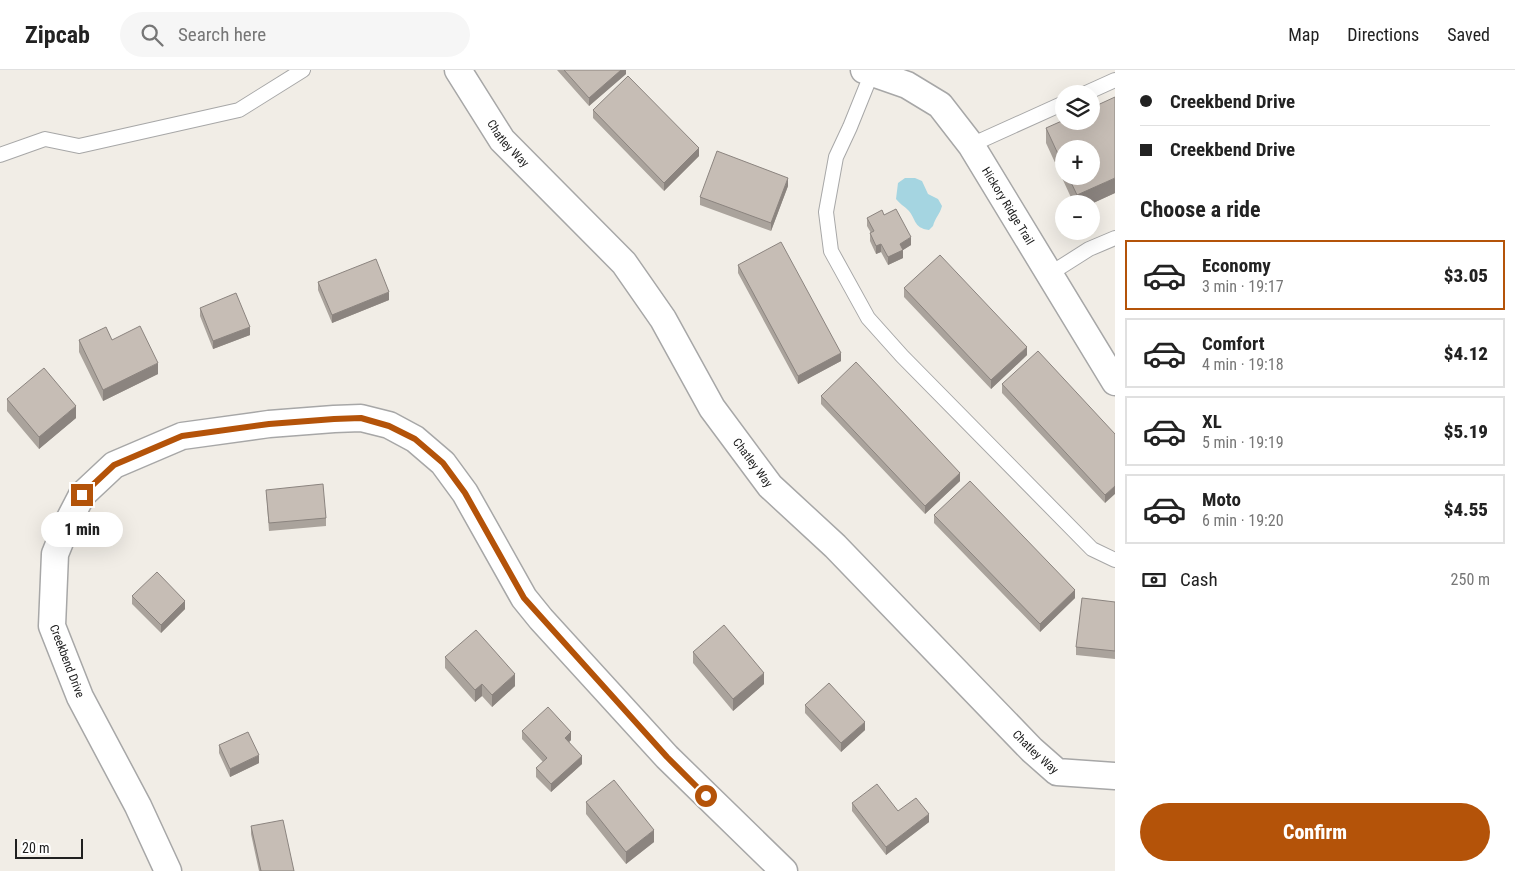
<!DOCTYPE html>
<meta charset="utf-8">
<style>
body{margin:0;font-family:"Roboto Condensed",sans-serif;background:#f6f6f6;color:#222;height:100vh;display:flex;flex-direction:column;font-size:19px;white-space:nowrap}
*{box-sizing:border-box;margin:0}
p{font-size:16px;color:#767676}
.icon{flex:none;width:28px;height:28px;fill:none;stroke:currentColor;stroke-width:2;stroke-linecap:round;stroke-linejoin:round}
.map{position:relative;flex:1;overflow:hidden}
.details{display:flex;flex-direction:column;background:#fff;width:400px}
.details>*{flex:none}
.guide{display:grid;align-content:center;height:110px;padding:0 25px;background:#fff}
.controls{position:absolute;left:1055px;top:15px;display:grid;gap:10px}
.controls a{display:grid;place-items:center;width:45px;height:45px;border-radius:50%;background:#fff;box-shadow:0 5px 20px #0002;font-size:25px}
.scale{position:absolute;left:15px;bottom:12px;width:68px;box-sizing:border-box;padding-left:5px;border:2px solid #202020;border-top:0;font-size:14px;line-height:18px;white-space:nowrap;color:#202020;-webkit-text-stroke:4px #fff;paint-order:stroke}
.end{position:absolute;width:22px;height:22px;margin:-11px;border:6px solid #b45309;background:#fff;box-shadow:0 0 0 2px #fff}
.from{border-radius:50%}
.bubble{position:absolute;height:35px;border-radius:18px;background:#fff;box-shadow:0 5px 20px #0002;font-size:16px;font-weight:800;line-height:35px;text-align:center}
.guide b{display:flex;align-items:center;gap:18px;height:48px;font-size:19px}
.guide b+b{border-top:1px solid #e0e0e0}
.guide i{width:12px;height:12px;background:#222}
ul{padding:0;list-style:none}
li{display:flex;align-items:center;gap:15px;height:70px;margin:0 10px 8px;padding:0 15px;border:2px solid #e0e0e0;border-radius:0px}
li div{flex:1}
li b{display:block;font-size:19px}
li em{font-style:normal;font-weight:800}
li.current{border-color:#b45309}
li>.icon{width:45px;height:45px;stroke-width:1.5}
h2{padding:0 25px;font-size:22px;line-height:60px}
.pay{display:flex;align-items:center;gap:12px;height:55px;padding:0 25px;font-size:19px}
.pay p{margin-inline-start:auto}
.primary-button{display:flex;gap:10px;margin-top:auto;padding:10px 25px}
.primary-button a{flex:1;height:58px;border-radius:30px;background:#b45309;color:#fff;font-size:20px;font-weight:800;line-height:58px;text-align:center}
header{display:flex;align-items:center;gap:30px;box-sizing:border-box;height:70px;padding:0 25px;background:#fff;border-bottom:1px solid #e0e0e0}
header strong{font-size:24px}
nav{display:flex;gap:28px;margin-inline-start:auto;font-size:18px}
.search{width:350px;height:45px;background:#f6f6f6;display:flex;align-items:center;gap:12px;box-sizing:border-box;padding:0 18px;border-radius:28px;color:#767676;font-size:19px}
main{display:flex;flex:1;min-height:0}
.map>svg:first-child{display:block}
.water{fill:#a5d5e1}
.lines{fill:none;stroke-linecap:round;stroke-linejoin:round}
.service-casing{stroke:#a7a7a7;stroke-width:16}
.minor-casing{stroke:#a7a7a7;stroke-width:29}
.service{stroke:#fff;stroke-width:14}
.minor{stroke:#fff;stroke-width:26}
.wall{fill:#aaa39c;fill-rule:evenodd}
.shaded-wall{fill:#8b847f}
.building{fill:#c6bdb5;stroke:#8b847f}
.route{stroke:#b45309;stroke-width:6}
.labels{text-anchor:middle;stroke-width:4;stroke-linejoin:round;paint-order:stroke}
.street-label{font-size:12px;fill:#202020;stroke:#fff}
</style>
<header>
<strong>Zipcab</strong>
<div class="search"><svg class="icon" aria-label="search" viewBox="0 0 24 24"><circle cx="10" cy="10" r="6"/><path d="M15 15l6 6"/></svg>Search here</div>
<nav><a>Map</a><a>Directions</a><a>Saved</a></nav>
</header>
<main>
<div class="map">
<svg width="1115" height="801" viewBox="0 0 1115 801">
<rect width="100%" height="100%" fill="#f1ede6"/>
<path class="water" d="M905,108h10l7,3 6,13 10,5 4,7c-2,8 -7,12 -9,20l-4,4c-16,-2 -13,-12 -21,-20 -4,-4 -8,-6 -12,-11l2,-16z"/>
<g class="lines">
<defs>
<path id="service" d="M873,0l-23,57 -14,30 -10,55 5,39 37,67 34,38 190,193 23,11
M1084,24l31,-14
M971,75l93,-42
M0,85l45,-16 34,7 160,-36 64,-40
M1048,205l41,-26 26,-11"/>
<g id="minor">
<path id="s1" d="M458,0l44,70 122,123 39,56 49,89 58,78 65,60 197,204 25,22 58,4"/>
<path id="s2" d="M864,0l43,15 33,20 31,40 144,237"/>
<path d="M168,801l-30,-65 -58,-109 -28,-71 3,-72 13,-32 14,-27 32,-30 68,-29 87,-12 65,-5 27,-1 28,7 26,14 28,24 22,30 59,105 17,21 126,138 117,114"/>
</g>
</defs>
<use href="#service" class="service-casing"/>
<use href="#minor" class="minor-casing"/>
<use href="#service" class="service"/>
<use href="#minor" class="minor"/>
</g>
<path class="wall" d="M557,0h69v4l-37,32z
M593,40l106,46 -35,35 -71,-73z
M1046,58l69,65 -24,11h-17l-28,-61zM1064,79l27,27h-27z
M788,116l-17,45 -71,-26v-8z
M884,145l27,30 -8,5v8l-15,7 -7,-13 -5,2 -6,-13v-8h1l-4,-7v-8z
M738,195l103,96 -43,23 -60,-111z
M318,212l71,18 -57,23 -14,-33z
M904,218l123,67 -36,34 -87,-92z
M200,238l50,27 -37,14 -13,-33z
M79,270h33l46,34 -55,27 -24,-49z
M1002,314l113,50 -10,69 -103,-110z
M821,326l139,85 -35,33 -104,-110z
M7,329l69,19 -37,31 -32,-38z
M266,420l60,28v8l-57,5z
M934,445l141,83 -35,34 -106,-109z
M132,526l53,13 -24,24 -29,-29z
M1115,532v57l-39,-4v-8z
M693,582l71,32 -31,27 -40,-48z
M445,587l70,29 -23,21 -10,-11 -7,6 -30,-34z
M805,635l60,25 -24,22 -36,-39z
M522,661l49,9 -2,2 13,22 -31,28 -15,-15v-9l7,-6 -21,-23z
M219,675l40,18 -29,14 -11,-24z
M586,732l68,40 -28,22 -40,-50z
M852,733l46,8 31,11 -43,33 -34,-44z
M251,756l43,45h-35l-8,-37z"/>
<path class="shaded-wall" d="M621,0h5v4l-37,32v-8z
M699,78v8l-35,35v-8z
M788,108v8l-17,45v-8z
M1115,108v15l-24,11h-14v-9z
M911,167v8l-8,5v8l-15,7v-8l12,-13z
M881,174v8l-5,2v-8z
M389,222v8l-57,23v-8z
M250,257v8l-37,14v-8z
M1027,277v8l-36,34v-9z
M841,283v8l-43,23v-8z
M158,293v11l-55,27v-11z
M76,336v12l-37,31v-12z
M960,403v8l-35,33v-8z
M1115,416v8l-10,9v-8z
M1075,520v8l-35,34v-8z
M185,531v8l-24,24v-8z
M764,603v11l-31,27v-12z
M515,604v12l-23,21v-12z
M482,614v12l-7,6v-12z
M865,652v8l-24,22v-9z
M571,662v8l-6,6v-8z
M259,685v8l-29,14v-8z
M582,686v8l-31,28v-8z
M929,744v8l-43,33v-8z
M654,760v12l-28,22v-12z"/>
<path class="building" d="M564,0h57l-32,28z
M628,6l71,72 -35,35 -71,-73z
M1115,27v81l-38,17 -9,-19h23v-27h-27v18l-18,-39 18,-8v1h27v-13z
M717,81l71,27 -17,45 -71,-26z
M896,139l15,28 -11,7 3,6 -15,7 -7,-13 -5,2 -6,-13 4,-2 -7,-13 15,-8 2,5z
M781,172l60,111 -43,23 -60,-111z
M940,185l87,92 -36,33 -87,-92z
M376,189l13,33 -57,23 -14,-33z
M236,223l14,34 -37,14 -13,-33z
M140,256l18,37 -55,27 -24,-50 27,-13 6,13z
M1038,281l77,83v52l-10,9 -103,-111z
M856,292l104,111 -35,33 -104,-110z
M44,298l32,38 -37,31 -32,-38z
M970,411l105,109 -35,34 -106,-109z
M323,414l3,34 -57,5 -3,-33z
M157,502l28,29 -24,24 -29,-29z
M1082,528l33,4v49l-39,-4z
M724,555l40,48 -31,26 -40,-47z
M476,560l39,44 -23,21 -10,-11 -7,6 -30,-33z
M829,613l36,39 -24,21 -36,-38z
M548,637l23,25 -6,6 17,18 -31,28 -15,-16 11,-10 -25,-27z
M248,662l11,23 -29,14 -11,-24z
M614,710l40,50 -28,22 -40,-50z
M877,714l21,27 18,-13 13,16 -43,33 -34,-44z
M283,750l11,51h-33l-10,-45z"/>
<g class="lines">
<path class="route" d="M82,425l32,-30 68,-29 87,-12 65,-5 27,-1 28,8 26,13 28,24 22,30 59,105 143,159 39,39"/>
</g>
<g class="labels">
<g class="street-label">
<text dy="4" stroke="none"><textPath href="#s1" startOffset="89">Chatley Way</textPath></text>
<text dy="4" stroke="none"><textPath href="#s2" startOffset="206">Hickory Ridge Trail</textPath></text>
<text dy="4" stroke="none"><textPath href="#s1" startOffset="494">Chatley Way</textPath></text>
<text transform="translate(67 591) rotate(69)" y="4">Creekbend Drive</text>
<text dy="4" stroke="none"><textPath href="#s1" startOffset="899">Chatley Way</textPath></text>
</g>
</g>
</svg>
<div class="controls">
<a><svg class="icon" aria-label="layers" viewBox="0 0 24 24"><path d="M12 4l9 5-9 5-9-5zM3 14l9 5 9-5"/></svg></a>
<a>+</a>
<a>−</a>
</div>
<div class="scale">20 m</div>
<i class="end from" style="left:706px;top:726px"></i>
<i class="end" style="left:82px;top:425px"></i>
<div class="bubble" style="left:41px;top:442px;width:82px">1 min</div>
</div>
<section class="details">
<div class="guide">
<b><i class="from"></i>Creekbend Drive</b>
<b><i></i>Creekbend Drive</b>
</div>
<h2>Choose a ride</h2>
<ul>
<li class="current"><svg class="icon" aria-label="car" viewBox="0 0 24 24"><path d="M5 17H2v-5l4-1 3-4h7l3 4 3 1v5h-3M9 17h6M6 11h13"/><circle cx="7" cy="17" r="2"/><circle cx="17" cy="17" r="2"/></svg><div><b>Economy</b><p>3 min · 19:17</p></div><em>$3.05</em></li>
<li><svg class="icon" aria-label="car" viewBox="0 0 24 24"><path d="M5 17H2v-5l4-1 3-4h7l3 4 3 1v5h-3M9 17h6M6 11h13"/><circle cx="7" cy="17" r="2"/><circle cx="17" cy="17" r="2"/></svg><div><b>Comfort</b><p>4 min · 19:18</p></div><em>$4.12</em></li>
<li><svg class="icon" aria-label="car" viewBox="0 0 24 24"><path d="M5 17H2v-5l4-1 3-4h7l3 4 3 1v5h-3M9 17h6M6 11h13"/><circle cx="7" cy="17" r="2"/><circle cx="17" cy="17" r="2"/></svg><div><b>XL</b><p>5 min · 19:19</p></div><em>$5.19</em></li>
<li><svg class="icon" aria-label="car" viewBox="0 0 24 24"><path d="M5 17H2v-5l4-1 3-4h7l3 4 3 1v5h-3M9 17h6M6 11h13"/><circle cx="7" cy="17" r="2"/><circle cx="17" cy="17" r="2"/></svg><div><b>Moto</b><p>6 min · 19:20</p></div><em>$4.55</em></li>
</ul>
<div class="pay"><svg class="icon" aria-label="cash" viewBox="0 0 24 24"><path d="M3 7h18v10H3z"/><circle cx="12" cy="12" r="2"/></svg>Cash<p>250 m</p></div>
<div class="primary-button"><a>Confirm</a></div>
</section>
</main>
